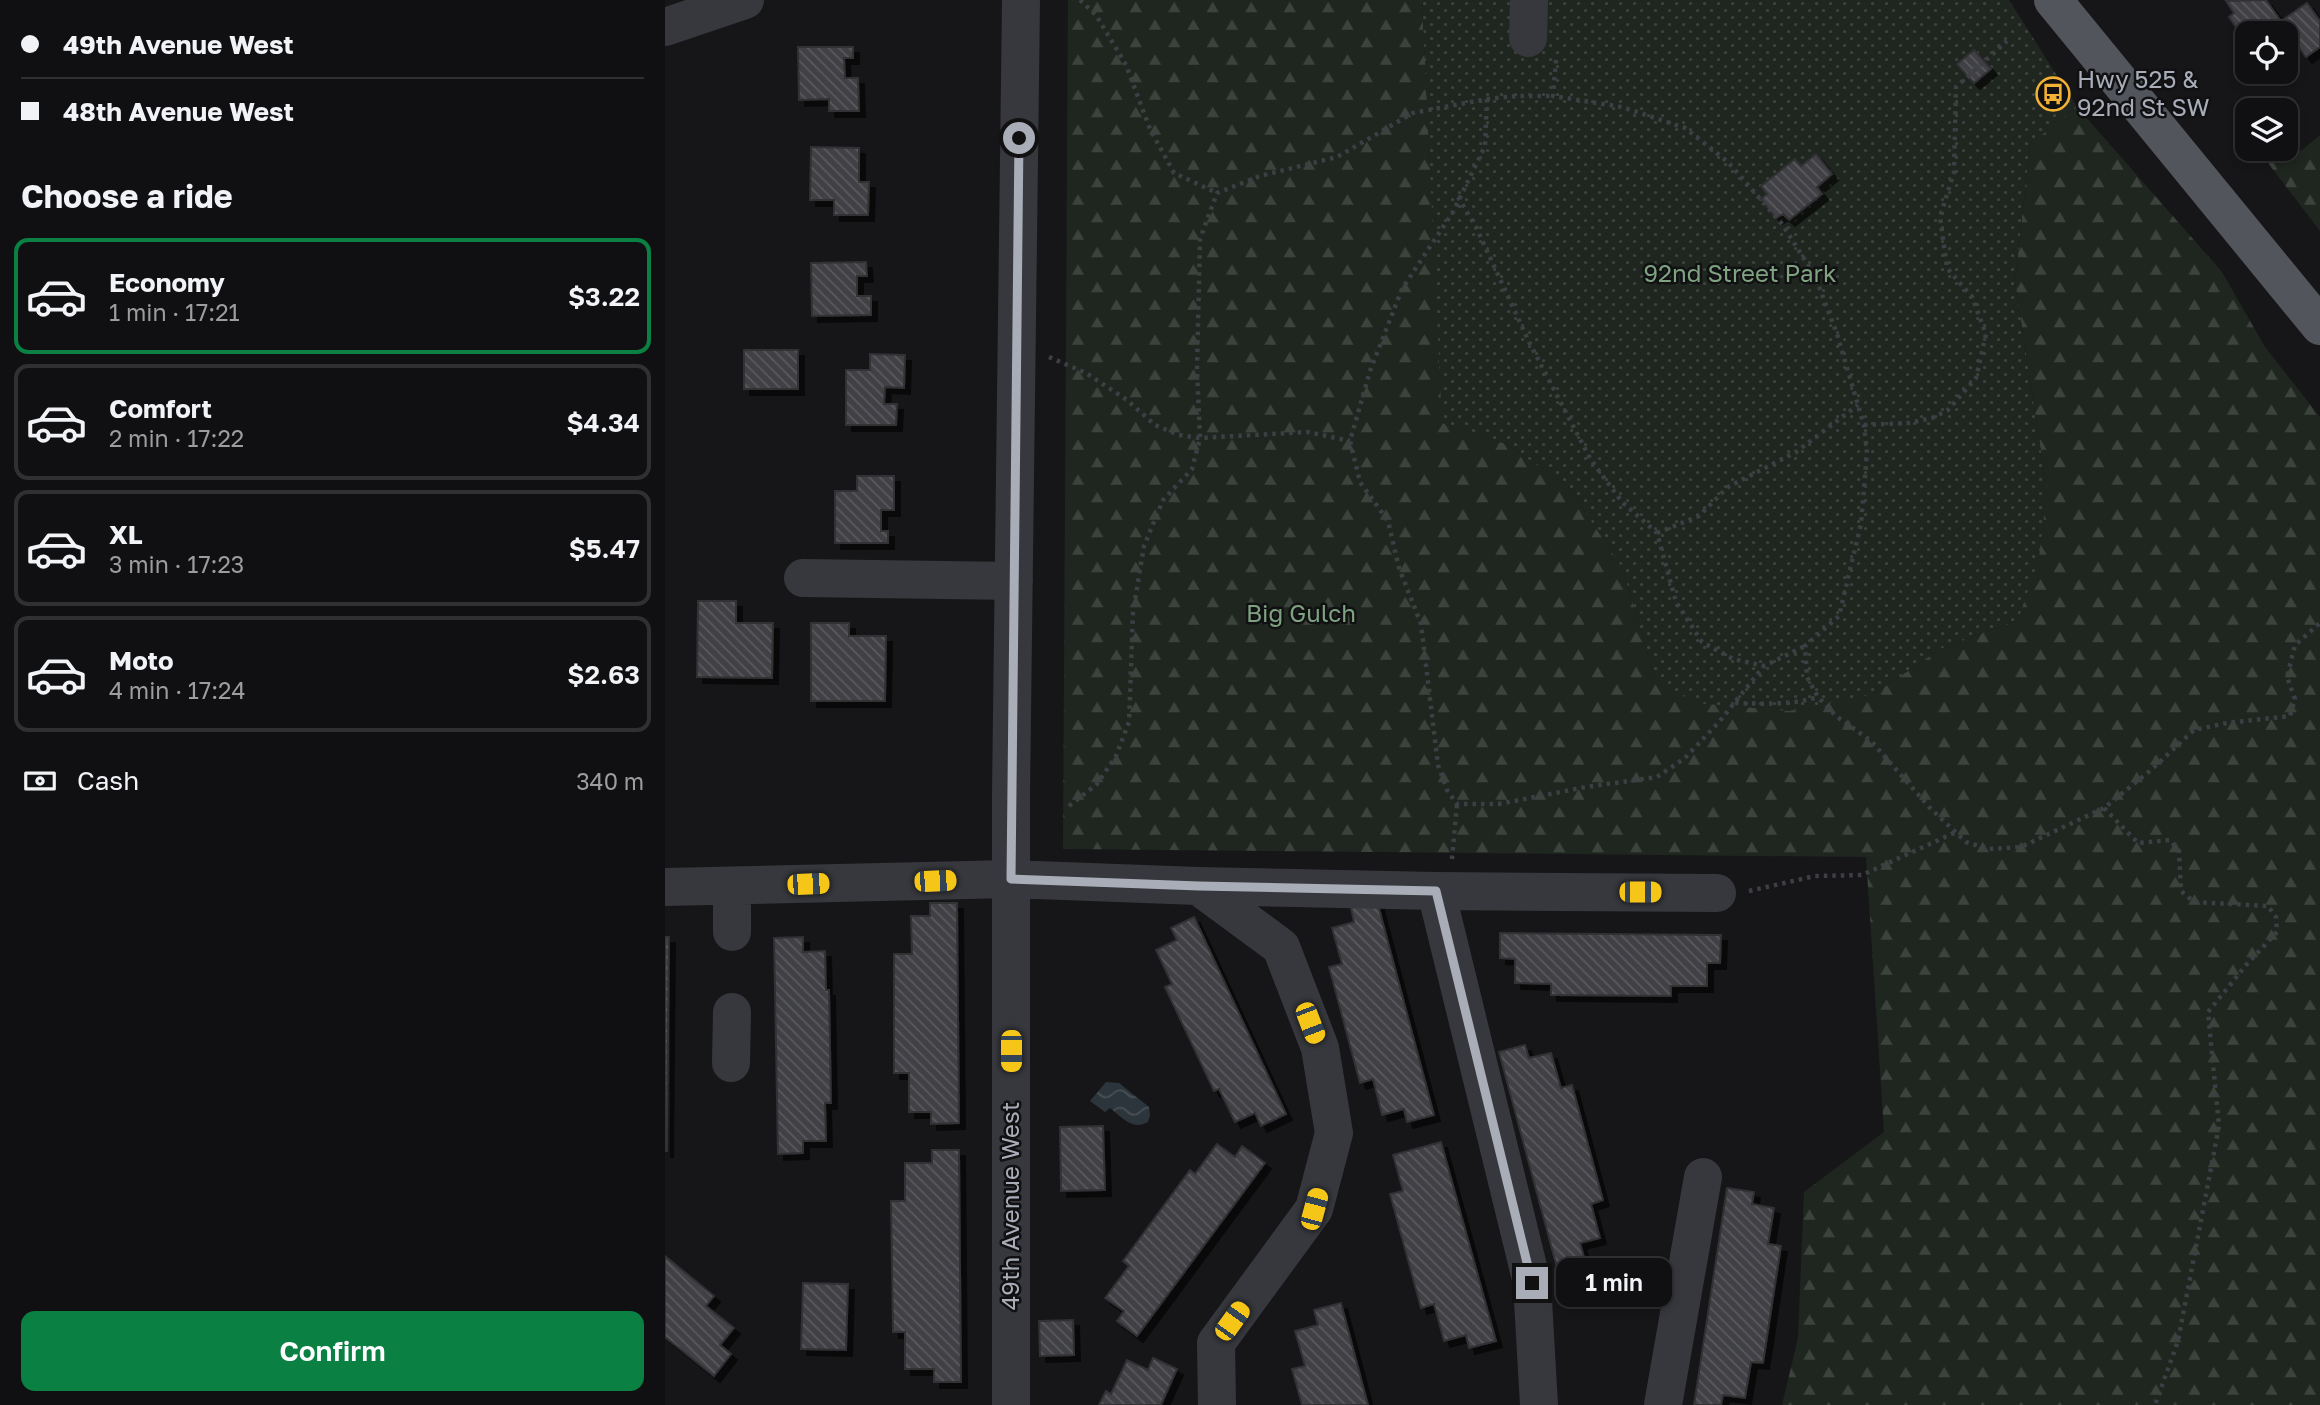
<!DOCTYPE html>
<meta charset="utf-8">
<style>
body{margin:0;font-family:"Golos Text",sans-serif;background:#1e1e20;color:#f1f3f6;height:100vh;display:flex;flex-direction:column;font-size:26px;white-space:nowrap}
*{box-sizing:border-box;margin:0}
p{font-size:23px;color:#9c9d9f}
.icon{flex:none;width:38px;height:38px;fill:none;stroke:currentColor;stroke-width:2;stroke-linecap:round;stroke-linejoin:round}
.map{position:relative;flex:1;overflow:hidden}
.details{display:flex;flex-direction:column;background:#101012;width:665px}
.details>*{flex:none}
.banner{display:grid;align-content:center;height:154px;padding:0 21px;background:#101012}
.controls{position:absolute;left:1570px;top:21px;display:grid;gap:14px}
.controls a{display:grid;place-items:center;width:63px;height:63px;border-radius:14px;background:#101012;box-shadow:0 4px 10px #0003,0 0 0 2px #303032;font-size:35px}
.end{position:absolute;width:32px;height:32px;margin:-16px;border:9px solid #a8adb8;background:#111;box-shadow:0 0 0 4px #111}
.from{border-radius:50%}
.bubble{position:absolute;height:49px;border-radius:14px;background:#101012;box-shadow:0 4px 10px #0003,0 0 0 2px #303032;font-size:23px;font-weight:600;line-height:49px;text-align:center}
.car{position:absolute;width:21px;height:42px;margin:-21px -10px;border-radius:9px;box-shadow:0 0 5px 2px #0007;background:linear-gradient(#f5c518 24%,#345 0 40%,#f5c518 0 76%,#345 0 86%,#f5c518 0)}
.banner b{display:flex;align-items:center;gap:24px;height:66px;font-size:26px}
.banner b+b{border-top:2px solid #303032}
.banner i{width:18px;height:18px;background:#f1f3f6}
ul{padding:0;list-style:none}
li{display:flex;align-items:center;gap:21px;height:116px;margin:0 14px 10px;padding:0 7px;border:4px solid #303032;border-radius:14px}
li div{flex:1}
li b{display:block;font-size:26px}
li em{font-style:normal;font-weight:600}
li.active{border-color:#0b8043}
li>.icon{width:63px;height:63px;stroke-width:1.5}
h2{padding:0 21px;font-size:32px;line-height:84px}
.pay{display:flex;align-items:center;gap:18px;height:77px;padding:0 21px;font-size:26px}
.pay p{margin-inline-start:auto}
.primary-button{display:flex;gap:14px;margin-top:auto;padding:14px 21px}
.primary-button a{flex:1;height:80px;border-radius:14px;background:#0b8043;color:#fff;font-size:28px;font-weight:600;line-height:80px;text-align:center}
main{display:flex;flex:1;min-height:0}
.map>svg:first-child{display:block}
.forest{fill:url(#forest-firs)}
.park{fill:url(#park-dots)}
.water{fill:url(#water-waves)}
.building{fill:url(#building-back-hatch);stroke:#303034;stroke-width:2;filter:url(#shadow)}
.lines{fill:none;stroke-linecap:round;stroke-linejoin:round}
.path{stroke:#3d3f44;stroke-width:4.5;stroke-dasharray:3.5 5;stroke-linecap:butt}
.minor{stroke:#37383d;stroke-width:38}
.major{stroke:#53555c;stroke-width:38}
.route{stroke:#a8adb8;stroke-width:9}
.labels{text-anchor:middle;stroke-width:5;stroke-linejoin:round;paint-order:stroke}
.poi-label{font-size:24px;fill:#a8adb8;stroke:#111113;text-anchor:start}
.park-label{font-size:24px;fill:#7fa381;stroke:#111113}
.street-label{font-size:24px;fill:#a8adb8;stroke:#111113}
</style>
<main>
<section class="details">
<div class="banner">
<b><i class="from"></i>49th Avenue West</b>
<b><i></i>48th Avenue West</b>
</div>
<h2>Choose a ride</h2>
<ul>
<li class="active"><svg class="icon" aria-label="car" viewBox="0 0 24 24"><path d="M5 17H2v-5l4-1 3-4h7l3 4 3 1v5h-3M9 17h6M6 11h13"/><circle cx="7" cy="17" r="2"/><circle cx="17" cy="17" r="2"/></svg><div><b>Economy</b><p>1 min · 17:21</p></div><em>$3.22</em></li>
<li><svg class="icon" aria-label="car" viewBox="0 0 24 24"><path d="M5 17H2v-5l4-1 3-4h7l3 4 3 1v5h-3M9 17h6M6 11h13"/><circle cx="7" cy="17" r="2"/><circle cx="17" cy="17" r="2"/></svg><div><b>Comfort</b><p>2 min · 17:22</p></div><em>$4.34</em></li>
<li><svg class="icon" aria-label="car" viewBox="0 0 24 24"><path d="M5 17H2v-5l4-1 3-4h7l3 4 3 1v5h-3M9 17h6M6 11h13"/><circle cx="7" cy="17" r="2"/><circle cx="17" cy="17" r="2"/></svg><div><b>XL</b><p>3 min · 17:23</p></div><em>$5.47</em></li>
<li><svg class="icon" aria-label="car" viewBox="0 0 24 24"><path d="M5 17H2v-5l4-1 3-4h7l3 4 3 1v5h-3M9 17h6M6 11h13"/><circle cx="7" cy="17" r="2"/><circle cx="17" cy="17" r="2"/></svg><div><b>Moto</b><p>4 min · 17:24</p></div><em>$2.63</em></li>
</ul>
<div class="pay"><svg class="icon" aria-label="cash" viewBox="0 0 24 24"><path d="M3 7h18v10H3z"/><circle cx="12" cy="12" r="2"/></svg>Cash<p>340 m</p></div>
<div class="primary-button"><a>Confirm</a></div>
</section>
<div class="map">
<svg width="1655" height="1405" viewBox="0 0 1655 1405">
<defs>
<pattern id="forest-firs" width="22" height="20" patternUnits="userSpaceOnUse" patternTransform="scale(1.75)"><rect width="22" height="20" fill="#1e261f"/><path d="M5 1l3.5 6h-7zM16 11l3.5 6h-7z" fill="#3c433d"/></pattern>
<pattern id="park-dots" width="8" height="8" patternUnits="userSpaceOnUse" patternTransform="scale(1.75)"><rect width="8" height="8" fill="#1e261f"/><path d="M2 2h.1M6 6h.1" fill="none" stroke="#3c433d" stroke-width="1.8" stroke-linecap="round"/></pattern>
<pattern id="water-waves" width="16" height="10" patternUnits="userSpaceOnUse" patternTransform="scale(1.75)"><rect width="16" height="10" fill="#2c353c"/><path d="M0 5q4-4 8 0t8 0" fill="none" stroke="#485056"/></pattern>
<pattern id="building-back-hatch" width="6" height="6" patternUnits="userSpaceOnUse" patternTransform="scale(1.75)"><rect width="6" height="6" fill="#404145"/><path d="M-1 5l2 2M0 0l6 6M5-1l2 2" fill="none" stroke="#595a5e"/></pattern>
<filter id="shadow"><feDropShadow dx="6" dy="6" stdDeviation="0" flood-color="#0009"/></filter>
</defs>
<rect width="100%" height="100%" fill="#161618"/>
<path class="forest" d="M403,0h354l21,423 63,21 62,42 55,83 32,110 219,15 66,-45 78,-29 29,-129 -32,-209 15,-139 47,-36 145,165 43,75 55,70v988h-538l16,-67 6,-146 80,-60 -18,-275 -803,-8z
M1655,135v96l-52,-68 34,-13z"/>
<path class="park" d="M757,0h587l68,107 -47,37 -15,138 32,209 -8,67 -21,62 -78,29 -66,45 -85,17 -94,-8 -40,-24 -32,-110 -55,-83 -62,-42 -64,-21z"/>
<path class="water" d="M441,1082l13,1 30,24 1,8 -2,7c-16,9 -26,-5 -38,-14l-5,4 -15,-11z"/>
<path class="building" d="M1601,0l15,21 26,-18 13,18v26l-14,10 -15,-21 -6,4v-7h-38v10l-18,-26 5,-4 -8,-12z
M133,47h55v11h-9l1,20h13l1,33h-30v-12l-30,1z
M1309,50l17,19 -17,14 -17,-19z
M146,147l48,1v34h10l-1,33h-34v-15h-24z
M1151,154l16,20 -15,13 5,7 -33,26 -6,-6 -7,4 -15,-19 6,-5 -6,-8 34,-27 6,7z
M201,262l1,14h-10v20h14v19l-59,1 -1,-53z
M79,350h54v39h-54z
M205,354l35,1 -1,33 -19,-1 -1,17h13l-1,21h-50v-55h24z
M192,476h37v34h-13v21h7v12h-53v-52h22z
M33,601h38v22h37l-1,55 -75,-1z
M146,623h38v13h37l-1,65h-74z
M712,901l57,214 -27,7 -3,-13 -22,6 -9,-36 -13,4 -31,-116 13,-3 -10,-36 22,-6 -3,-14z
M265,903h27l2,220 -28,1v-12h-22v-39h-15v-119h18l-1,-38h19z
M529,917l92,197 -25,12 -6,-13 -20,9 -16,-33 -5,2 -49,-104 7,-3 -16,-34 21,-10 -6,-12z
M835,933l221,2 -1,28h-13v23h-36v10l-120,-1v-11l-36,-1v-24l-15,-1z
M0,937h4l-2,214h-2z
M138,937v15l22,-1 1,39h3l2,113h-6l1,38h-23v12l-25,1 -4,-216z
M860,1045l4,13 22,-5 10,35 11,-3 31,115 -12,4 9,34 -20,5 4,14 -28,7 -57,-212z
M438,1126l2,64 -44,1 -1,-64z
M776,1142l55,199 -27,7 -3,-13 -22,6 -10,-37 -13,4 -31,-114 13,-3 -10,-36z
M552,1144l18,13 7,-11 23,17 -128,173 -20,-15 7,-10 -19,-13 24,-32 -6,-5 67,-91 5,4z
M267,1150h27l2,232h-27v-13h-29v-37h-12l-2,-131h14v-38h27z
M1062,1188l27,4 -2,12 22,4 -6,36 13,2 -18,117 -12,-1 -6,36 -22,-3 -2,10h-27z
M0,1256l49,40 -8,10 28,22 -14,17 11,9 -17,22 -49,-39z
M138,1283l45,1 -2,66 -45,-1z
M676,1303l27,102h-66l-10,-36 13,-3 -10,-35 23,-6 -4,-15z
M408,1320l1,35 -34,1 -1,-35z
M488,1358l24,11 -16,36h-62l7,-14 5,3 16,-34 21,10z"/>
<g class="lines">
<path class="path" d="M415,0l16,15 30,50 24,64 24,44 43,20
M891,60l-3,36 69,11 63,21 43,34 54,62 33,52 22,58 21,71 6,20 3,28 -6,71 -22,92 -34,30 2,31 11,20 18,19 35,25 59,67 36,34 23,7 32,-2 83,-39 47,-38 43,-40 33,-7 63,-7 5,-17 -8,-22 8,-32 25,-22
M822,99l-2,47 -32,66 -51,77 -32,82 -20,70 10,41 28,39 11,47 22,56 17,141 9,25 10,14h42l87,-17 71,-10 28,-19 34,-36 45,-56 41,-20
M793,197l18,30 54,117 61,116 31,42 35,31 19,69 26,40 31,17 31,7
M384,357l37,16 41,27 28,25 24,10 21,3 107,-6 43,9
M1199,425l45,-2 23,-5 16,-8 28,-32 10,-44 -14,-37 -25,-29 -7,-51 14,-45 2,-85 51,-46
M992,533l42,-17 29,-29 68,-35 62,-47
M1070,703c28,1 56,2 83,-6
M404,806l28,-22 19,-28 13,-34 4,-110 11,-66 19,-46 29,-31 8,-31 -3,-69 3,-130 17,-46 43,-17 77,-19 76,-44 74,-14 30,-3h36
M1439,808l34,35 32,-3 9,11 2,40 13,11 74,4 8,11 1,15 -30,32 -39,48 11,114 -41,215 -23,64
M787,859l5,-55
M1084,891l66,-15 47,-1 94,-43"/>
<path class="minor" d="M0,27l80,-27
M863,38l1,-38
M138,578l211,3
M67,886v46
M533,886l83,61 39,101 14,85 -20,76 -98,134 1,62
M0,887l346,-8 187,7 238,5 281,2
M771,891l96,392 7,122
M66,1063l1,-51
M346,1405v-611l10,-794
M998,1405l40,-228"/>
<path class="major" d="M1388,0l267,326"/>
</g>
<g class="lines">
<path class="route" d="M354,138l-8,741 188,7 237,5 96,392"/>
</g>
<defs>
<symbol id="bus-ring" viewBox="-11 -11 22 22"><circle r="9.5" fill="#111113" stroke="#f2b134" stroke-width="1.5"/><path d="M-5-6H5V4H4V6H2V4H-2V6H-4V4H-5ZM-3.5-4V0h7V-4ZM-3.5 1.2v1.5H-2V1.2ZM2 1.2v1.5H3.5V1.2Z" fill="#f2b134"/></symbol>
</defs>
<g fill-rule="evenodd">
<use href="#bus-ring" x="1369" y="75" width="38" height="38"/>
</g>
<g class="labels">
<g class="poi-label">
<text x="1412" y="88">Hwy 525 &amp;<tspan x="1412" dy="28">92nd St SW</tspan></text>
</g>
<g class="park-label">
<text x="1075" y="282">92nd Street Park</text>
<text x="636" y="622">Big Gulch</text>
</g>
<g class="street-label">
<text transform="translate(346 1206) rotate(-90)" y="8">49th Avenue West</text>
</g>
</g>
</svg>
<div class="controls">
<a><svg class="icon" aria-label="locate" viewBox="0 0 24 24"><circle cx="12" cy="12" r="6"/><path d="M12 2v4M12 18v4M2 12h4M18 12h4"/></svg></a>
<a><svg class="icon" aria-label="layers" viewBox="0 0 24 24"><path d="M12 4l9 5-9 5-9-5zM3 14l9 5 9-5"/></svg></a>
</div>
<i class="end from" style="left:354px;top:138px"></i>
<i class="end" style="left:867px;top:1283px"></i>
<div class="bubble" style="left:891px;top:1258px;width:116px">1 min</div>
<i class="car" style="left:270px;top:881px;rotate:88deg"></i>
<i class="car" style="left:143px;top:884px;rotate:88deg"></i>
<i class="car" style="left:975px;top:892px;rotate:90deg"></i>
<i class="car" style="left:645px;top:1023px;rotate:159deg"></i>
<i class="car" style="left:346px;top:1051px;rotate:180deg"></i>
<i class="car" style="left:649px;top:1209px;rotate:15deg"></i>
<i class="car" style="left:567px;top:1321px;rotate:36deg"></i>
</div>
</main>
